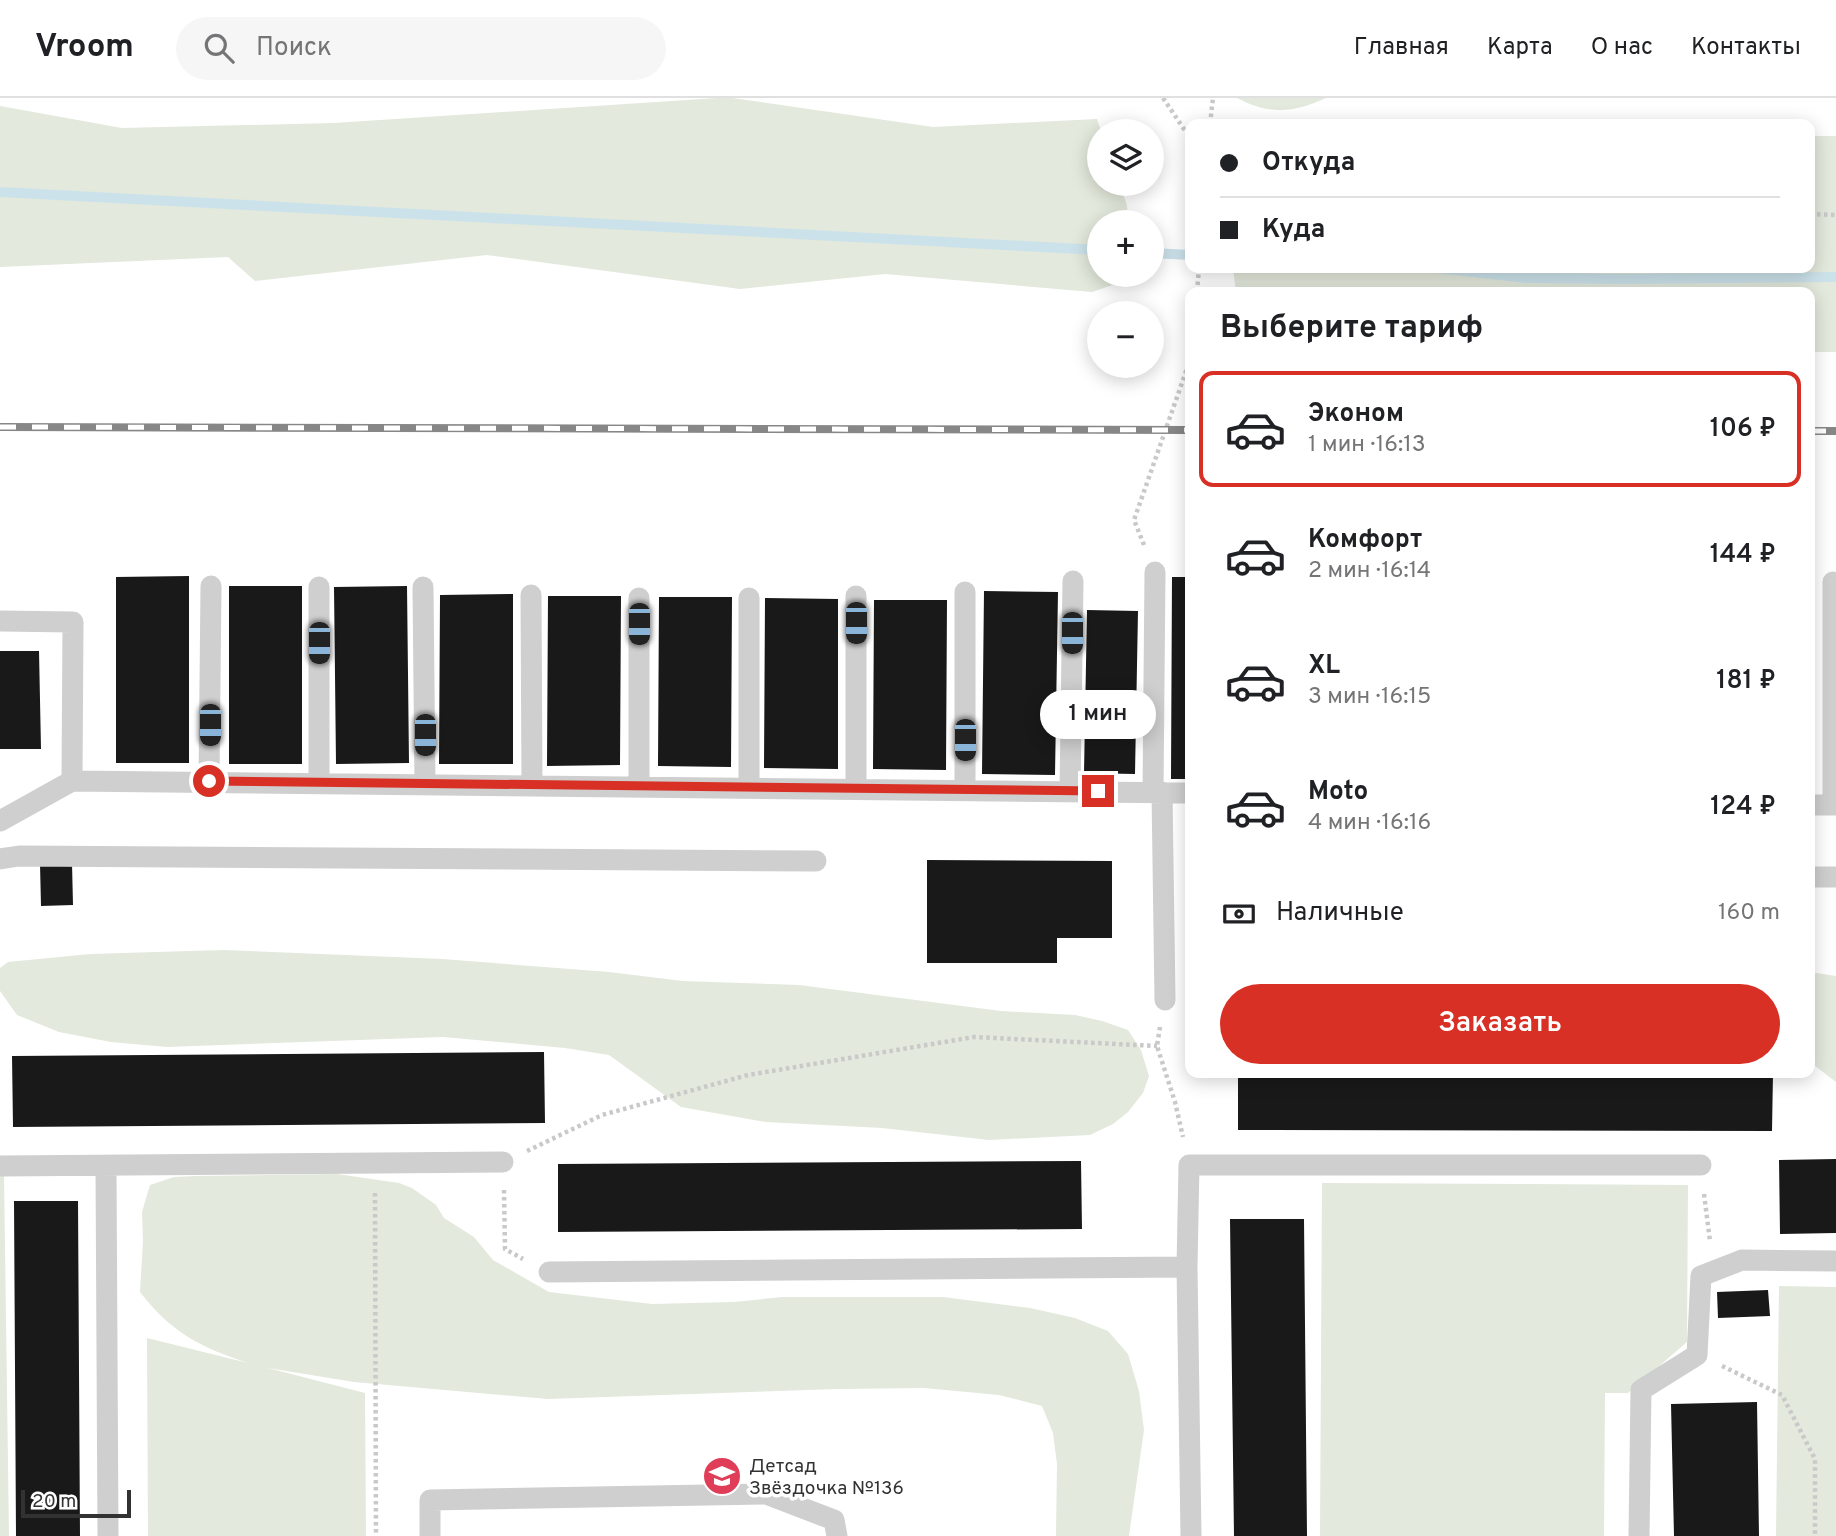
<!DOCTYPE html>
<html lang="ru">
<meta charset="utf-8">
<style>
body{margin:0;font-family:Overpass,sans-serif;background:#f6f6f6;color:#202124;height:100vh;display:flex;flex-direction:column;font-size:26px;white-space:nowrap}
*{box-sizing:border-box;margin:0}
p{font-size:23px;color:#757577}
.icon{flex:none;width:38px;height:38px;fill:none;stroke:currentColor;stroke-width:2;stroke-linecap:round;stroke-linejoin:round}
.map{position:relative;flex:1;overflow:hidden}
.drawer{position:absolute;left:1185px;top:189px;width:630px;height:791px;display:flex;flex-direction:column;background:#fff;border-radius:14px;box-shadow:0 4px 18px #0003}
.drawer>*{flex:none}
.guide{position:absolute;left:1185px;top:21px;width:630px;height:154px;border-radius:14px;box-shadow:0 4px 18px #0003;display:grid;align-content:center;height:154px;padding:0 35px;background:#fff}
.controls{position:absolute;left:1087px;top:21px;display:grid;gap:14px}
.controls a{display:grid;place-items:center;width:77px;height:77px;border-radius:50%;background:#fff;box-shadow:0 4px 18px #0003;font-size:35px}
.scale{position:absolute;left:21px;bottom:18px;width:110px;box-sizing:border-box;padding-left:7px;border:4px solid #323232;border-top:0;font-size:19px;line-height:24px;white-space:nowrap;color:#323232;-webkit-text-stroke:5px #fff;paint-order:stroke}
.end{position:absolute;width:32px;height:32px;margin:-16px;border:9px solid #d93025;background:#fff;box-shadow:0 0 0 4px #fff}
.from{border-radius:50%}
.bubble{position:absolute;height:49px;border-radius:24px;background:#fff;box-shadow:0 4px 18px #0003;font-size:23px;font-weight:600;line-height:49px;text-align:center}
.car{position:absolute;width:21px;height:42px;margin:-21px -10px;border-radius:9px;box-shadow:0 0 5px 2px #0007;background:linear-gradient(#222 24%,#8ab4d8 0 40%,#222 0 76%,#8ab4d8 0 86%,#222 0)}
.guide b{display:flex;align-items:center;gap:24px;height:66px;font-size:26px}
.guide b+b{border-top:2px solid #e0e0e0}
.guide i{width:18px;height:18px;background:#202124}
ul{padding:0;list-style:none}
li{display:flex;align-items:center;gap:21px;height:116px;margin:0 14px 10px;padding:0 21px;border:4px solid transparent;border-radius:14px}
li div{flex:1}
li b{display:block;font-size:26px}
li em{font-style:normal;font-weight:600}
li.selected{border-color:#d93025}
li>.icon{width:63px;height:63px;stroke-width:1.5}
h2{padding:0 35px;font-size:32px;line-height:84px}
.pay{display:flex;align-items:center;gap:18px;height:77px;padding:0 35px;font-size:26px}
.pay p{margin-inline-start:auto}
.primary-button{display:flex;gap:14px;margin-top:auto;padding:14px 35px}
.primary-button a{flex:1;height:80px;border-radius:42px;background:#d93025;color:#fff;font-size:28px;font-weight:600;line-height:80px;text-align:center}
header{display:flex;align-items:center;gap:42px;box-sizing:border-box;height:98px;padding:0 35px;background:#fff;border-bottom:2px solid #e0e0e0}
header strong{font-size:33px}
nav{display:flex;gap:38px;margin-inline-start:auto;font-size:24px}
.search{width:490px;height:63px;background:#f6f6f6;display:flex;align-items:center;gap:18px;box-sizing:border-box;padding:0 24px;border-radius:38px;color:#757577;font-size:26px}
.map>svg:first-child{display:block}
.green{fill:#e3e9dc}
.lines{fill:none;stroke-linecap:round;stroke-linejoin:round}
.stream{stroke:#cce2eb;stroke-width:10}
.building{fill:#191919}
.path{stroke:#c9c9c9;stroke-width:4.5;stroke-dasharray:3.5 3.5;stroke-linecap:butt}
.lane{stroke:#cfcfcf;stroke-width:21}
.rail-casing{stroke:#878787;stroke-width:8}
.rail{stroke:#fff;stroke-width:5;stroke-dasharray:16;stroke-linecap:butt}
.route{stroke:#d93025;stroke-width:9}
.labels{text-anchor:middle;stroke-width:7;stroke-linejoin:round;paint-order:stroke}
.poi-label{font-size:19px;fill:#323232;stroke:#fff;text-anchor:start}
</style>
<header>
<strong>Vroom</strong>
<div class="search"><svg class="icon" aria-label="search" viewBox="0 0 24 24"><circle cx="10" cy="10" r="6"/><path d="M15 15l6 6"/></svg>Поиск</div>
<nav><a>Главная</a><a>Карта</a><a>О нас</a><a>Контакты</a></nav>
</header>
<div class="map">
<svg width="1836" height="1438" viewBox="0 0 1836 1438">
<rect width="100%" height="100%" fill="#fff"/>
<path class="green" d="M717,0h16l200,29 164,-8 4,12h-2v53h20l8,21 1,17h-29v53h34v3l-41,14 -207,-18 -145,15 -253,-34 -232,26 -27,-24 -228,10v-161l122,22 212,-5z
M1237,0h89c-33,15 -57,17 -89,0z
M1810,38h26v216h-26v-60h-574l-3,-24h577z
M224,852l218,9 167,13 74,9 116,4 202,26 74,4 27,6 26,9 13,20 8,26 -6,17 -15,19 -15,12 -23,11 -101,5 -107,-12 -116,-6 -85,-15 -72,-52 -44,-7 -122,-11 -276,10 -56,-5 -52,-10 -42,-17 -17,-24v-23l8,-6 82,-8z
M1810,874l26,4v106l-26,-20z
M0,1075h4l5,363h-9z
M337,1076l62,9 13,5 24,17 8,13 30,19 19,23 56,32 103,12 82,-2 48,-5h161l87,11 45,10 33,13 20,23 11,37 5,39 -15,106h-73l1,-72 -4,-31 -11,-27 -43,-11 -75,-7 -86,1 -290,10 -194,-17 -86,-14 97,25 1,143h-218l-1,-198 101,25c-48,-16 -76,-30 -108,-71l3,-51 -1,-29 8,-27 24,-8 23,-1z
M1322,1085l366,2 -1,157 -59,51h-23l-1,143h-284z
M1779,1188l57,1v249h-60z"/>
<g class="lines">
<path class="stream" d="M0,94l1099,58
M1152,155l38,2
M1437,170l90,10 96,1 213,-2"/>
</g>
<path class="building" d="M189,478v187h-73v-186z
M1172,479h18v202h-19z
M229,488h73v178h-73z
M407,488l2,177 -73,1 -2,-177z
M984,493l74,1 -3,183 -73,-1z
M513,496v170h-74l1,-169z
M548,498h73l-1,169 -73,1z
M659,499h73l-1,170 -73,-1z
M765,500l73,1v170l-74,-1z
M874,502h73l-1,170 -73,-1z
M1087,512l51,1 -3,163 -51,-1z
M0,553h39l2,98h-41z
M927,762l185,1v77h-55v25h-130z
M72,765l1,42 -32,1 -1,-42z
M544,954l1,71 -532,4 -1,-71z
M1238,975h535l-1,58 -534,-1z
M1836,1061v74l-56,1 -1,-74z
M1081,1063l1,68 -524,3v-68z
M14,1103h64l2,335h-64z
M1230,1121h74l3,317h-73z
M1768,1192l2,26 -52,2 -1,-26z
M1757,1304l2,134h-85l-3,-132z"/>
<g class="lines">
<path class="path" d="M1163,0l27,40
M1210,26l3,-26
M1810,116l26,1
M1197,194l2,-24
M1144,447l-10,-25 56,-160
M1160,929l-3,19 18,56 8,35
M527,1053l75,-36 146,-40 226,-38 183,9
M504,1092l1,59 18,10
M375,1095l1,343
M1704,1096l6,47
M1722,1268l60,29 33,64v77"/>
<path class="lane" d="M1833,484v223
M319,489v195
M423,489l2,197
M965,494v198
M531,497l1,190
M856,498v193
M639,500v188
M749,500v189
M0,523l73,1 -1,159
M209,683l2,-195
M1070,693l3,-210
M1153,694l2,-220
M1162,694l3,208
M1810,707h26
M0,723l72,-40 1118,12
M0,761l19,-3 797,5
M1810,779h26
M0,1068l503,-4
M106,1068l2,370
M549,1174l638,-5
M430,1438v-36l336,-6 68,26 3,16
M1191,1438l-4,-269 2,-102h512
M1639,1438l2,-146 56,-35 4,-79 41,-16 94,1"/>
<defs>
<path id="rail" d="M0,329l1190,3
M1810,333h26"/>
</defs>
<use href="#rail" class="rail-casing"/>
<use href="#rail" class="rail"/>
</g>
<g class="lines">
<path class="route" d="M209,683l889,10"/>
</g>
<defs>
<symbol id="school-disc" viewBox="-11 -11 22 22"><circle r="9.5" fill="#e03e58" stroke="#fff"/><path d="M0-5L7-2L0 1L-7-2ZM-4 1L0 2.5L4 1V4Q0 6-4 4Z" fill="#fff"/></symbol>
</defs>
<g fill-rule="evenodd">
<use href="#school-disc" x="700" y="1356" width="44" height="44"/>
</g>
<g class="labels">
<g class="poi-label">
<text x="749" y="1374">Детсад<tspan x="749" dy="22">Звёздочка №136</tspan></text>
</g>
</g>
</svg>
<div class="controls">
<a><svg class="icon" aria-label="layers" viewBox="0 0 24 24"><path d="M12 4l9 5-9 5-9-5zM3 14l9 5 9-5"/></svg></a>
<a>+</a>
<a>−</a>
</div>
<div class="scale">20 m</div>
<i class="end from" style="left:209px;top:683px"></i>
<i class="end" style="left:1098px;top:693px"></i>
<div class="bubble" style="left:1040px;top:592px;width:116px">1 мин</div>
<i class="car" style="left:856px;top:525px;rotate:180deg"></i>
<i class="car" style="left:639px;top:526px;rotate:180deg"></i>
<i class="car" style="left:1072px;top:535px;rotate:180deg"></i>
<i class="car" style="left:319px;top:545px;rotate:180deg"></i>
<i class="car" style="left:210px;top:627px;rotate:180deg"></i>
<i class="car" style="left:425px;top:637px;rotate:180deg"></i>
<i class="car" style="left:965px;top:642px;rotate:180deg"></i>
<div class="guide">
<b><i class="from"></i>Откуда</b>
<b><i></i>Куда</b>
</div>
<section class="drawer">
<h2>Выберите тариф</h2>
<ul>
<li class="selected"><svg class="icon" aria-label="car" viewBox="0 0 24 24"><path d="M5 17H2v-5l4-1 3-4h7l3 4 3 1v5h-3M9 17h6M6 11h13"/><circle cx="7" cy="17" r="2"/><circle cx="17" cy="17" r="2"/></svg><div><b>Эконом</b><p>1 мин · 16:13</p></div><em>106 ₽</em></li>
<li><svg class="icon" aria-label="car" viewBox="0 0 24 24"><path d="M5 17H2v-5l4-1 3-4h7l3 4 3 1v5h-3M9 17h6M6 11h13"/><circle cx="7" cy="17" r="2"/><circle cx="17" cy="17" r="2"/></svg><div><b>Комфорт</b><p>2 мин · 16:14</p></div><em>144 ₽</em></li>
<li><svg class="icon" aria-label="car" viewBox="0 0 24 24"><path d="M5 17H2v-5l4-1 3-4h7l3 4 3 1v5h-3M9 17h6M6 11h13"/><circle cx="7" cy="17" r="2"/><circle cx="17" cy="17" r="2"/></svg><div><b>XL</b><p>3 мин · 16:15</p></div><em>181 ₽</em></li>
<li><svg class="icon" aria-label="car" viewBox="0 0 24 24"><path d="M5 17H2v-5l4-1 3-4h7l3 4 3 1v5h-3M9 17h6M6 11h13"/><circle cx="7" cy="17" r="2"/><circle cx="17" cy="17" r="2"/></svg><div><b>Moto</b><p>4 мин · 16:16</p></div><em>124 ₽</em></li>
</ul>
<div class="pay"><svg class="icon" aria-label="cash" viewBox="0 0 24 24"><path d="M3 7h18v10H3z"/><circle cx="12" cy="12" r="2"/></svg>Наличные<p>160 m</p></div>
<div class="primary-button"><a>Заказать</a></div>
</section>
</div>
